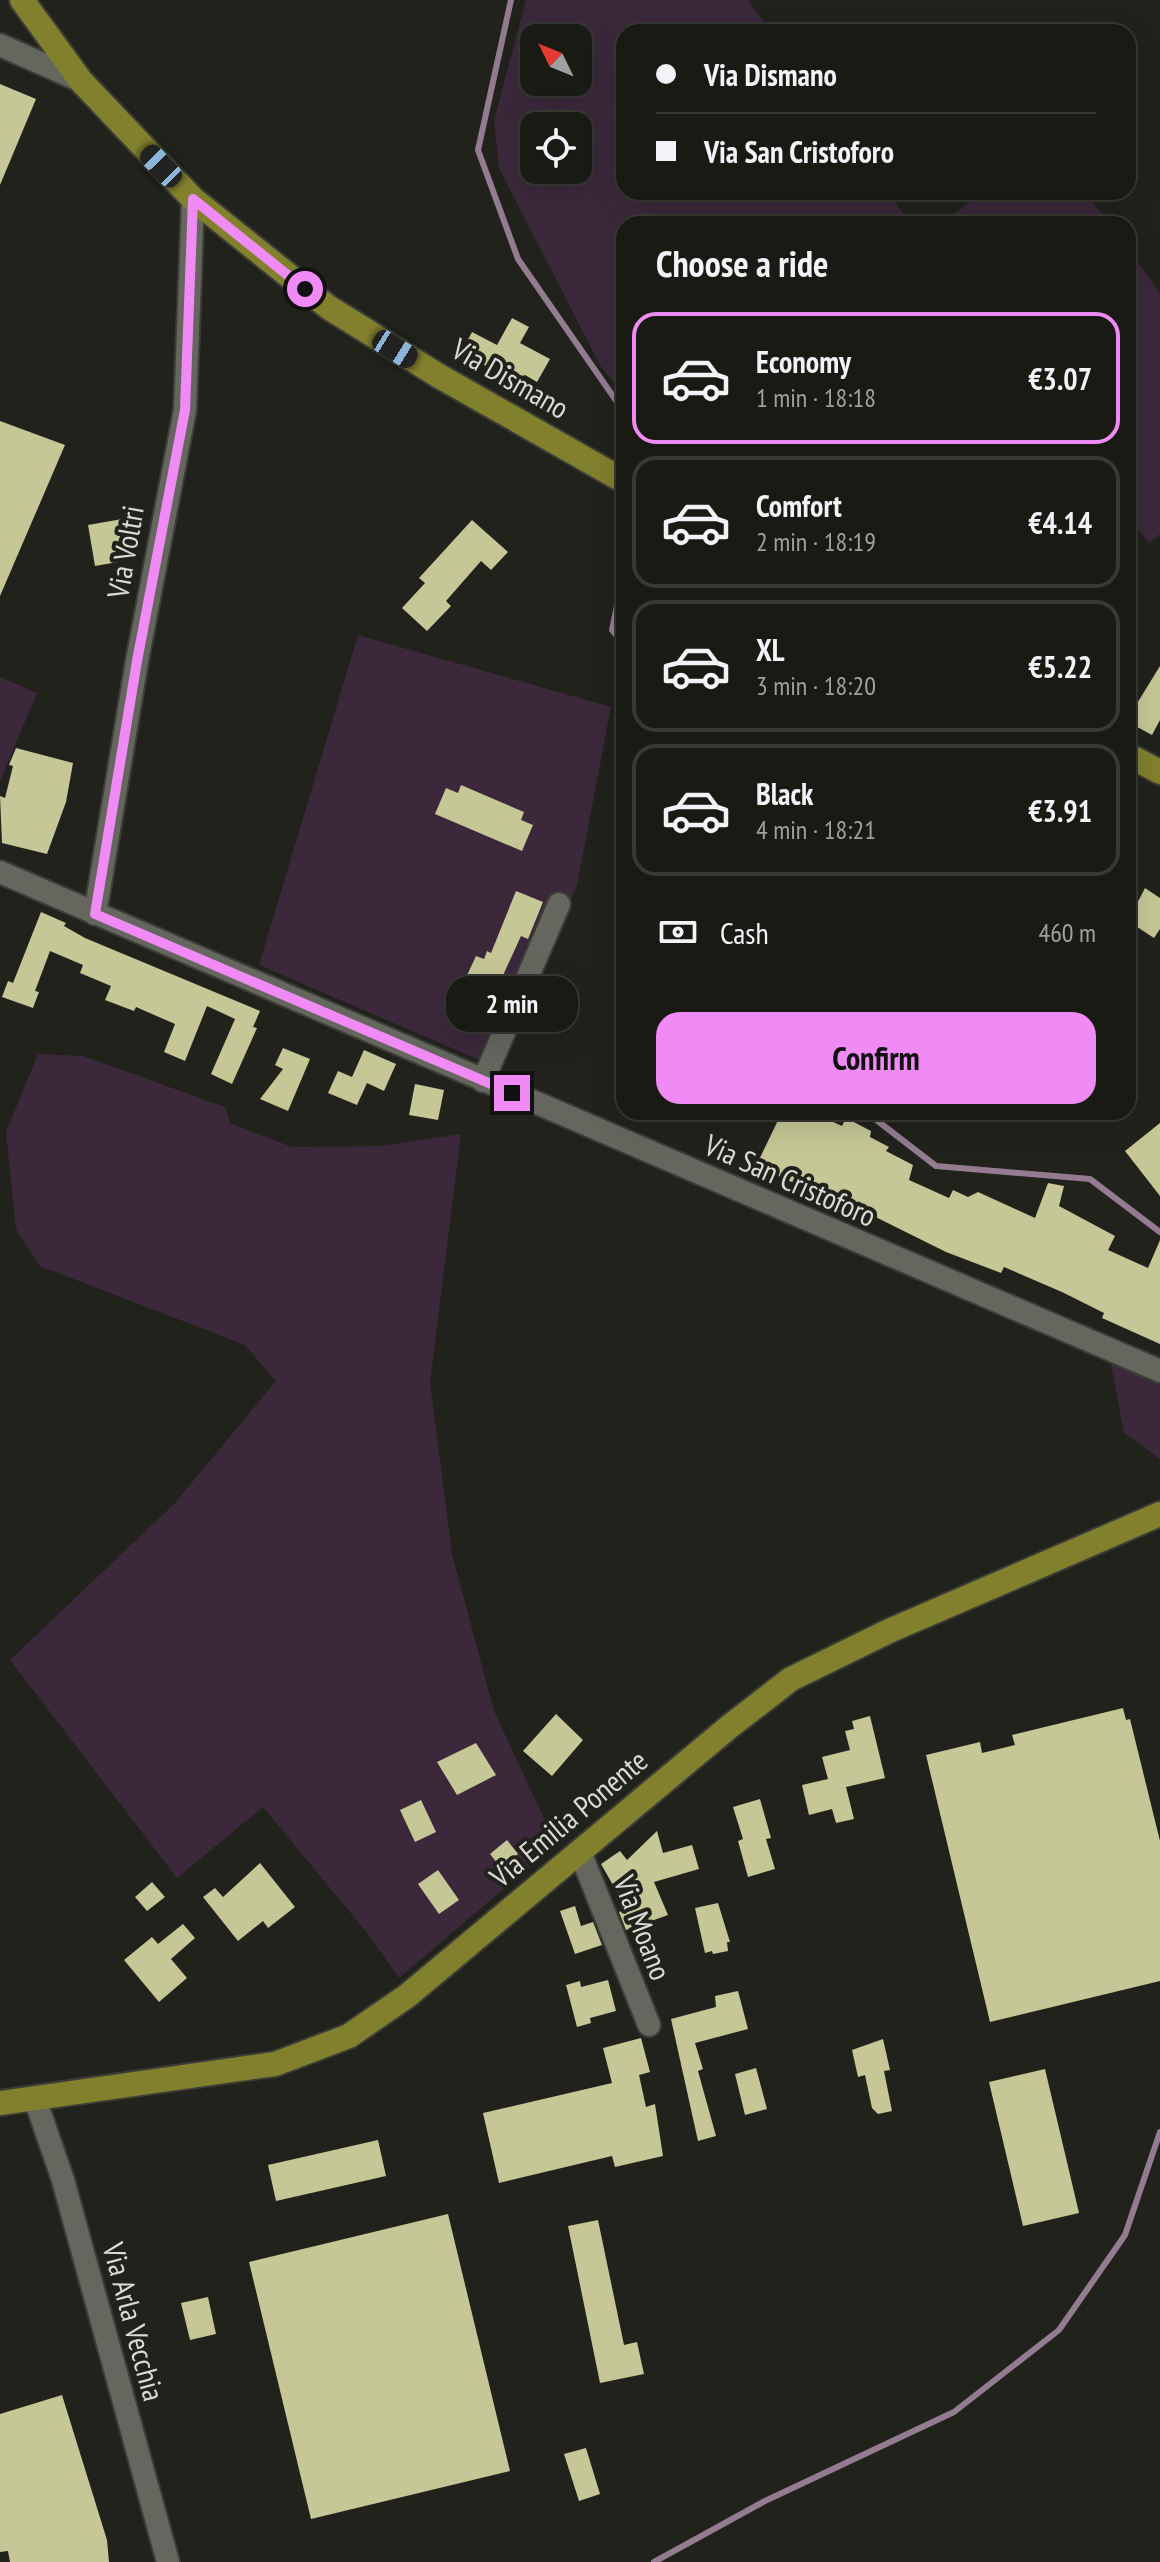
<!DOCTYPE html>
<meta charset="utf-8">
<style>
body{margin:0;font-family:"PT Sans Narrow",sans-serif;background:#262722;color:#f1f3f6;height:100vh;display:flex;flex-direction:column;font-size:30px;white-space:nowrap}
*{box-sizing:border-box;margin:0}
p{font-size:26px;color:#9fa1a0}
.icon{flex:none;width:44px;height:44px;fill:none;stroke:currentColor;stroke-width:2;stroke-linecap:round;stroke-linejoin:round}
.map{position:relative;flex:1;overflow:hidden}
.sheet{position:absolute;left:616px;top:216px;width:520px;height:904px;display:flex;flex-direction:column;background:#191a14;border-radius:24px;box-shadow:0 8px 32px #0002,0 0 0 2px #373834}
.sheet>*{flex:none}
.hud{position:absolute;left:616px;top:24px;width:520px;height:176px;border-radius:24px;box-shadow:0 8px 32px #0002,0 0 0 2px #373834;display:grid;align-content:center;height:176px;padding:0 40px;background:#191a14}
.needle{width:52px;rotate:313deg}
.fabs{position:absolute;left:520px;top:24px;display:grid;gap:16px}
.fabs a{display:grid;place-items:center;width:72px;height:72px;border-radius:16px;background:#191a14;box-shadow:0 8px 32px #0002,0 0 0 2px #373834;font-size:40px}
.end{position:absolute;width:36px;height:36px;margin:-18px;border:10px solid #f08bf5;background:#111;box-shadow:0 0 0 4px #111}
.from{border-radius:50%}
.bubble{position:absolute;height:56px;border-radius:24px;background:#191a14;box-shadow:0 8px 32px #0002,0 0 0 2px #373834;font-size:26px;font-weight:600;line-height:56px;text-align:center}
.car{position:absolute;width:24px;height:48px;margin:-24px -12px;border-radius:10px;box-shadow:0 0 6px 2px #0007;background:linear-gradient(#222 24%,#8ab4d8 0 40%,#222 0 76%,#8ab4d8 0 86%,#222 0)}
.hud b{display:flex;align-items:center;gap:28px;height:76px;font-size:30px}
.hud b+b{border-top:2px solid #373834}
.hud i{width:20px;height:20px;background:#f1f3f6}
ul{padding:0;list-style:none}
li{display:flex;align-items:center;gap:24px;height:132px;margin:0 16px 12px;padding:0 24px;border:4px solid #373834;border-radius:24px}
li div{flex:1}
li b{display:block;font-size:30px}
li em{font-style:normal;font-weight:600}
li.selected{border-color:#f08bf5}
li>.icon{width:72px;height:72px;stroke-width:1.5}
h2{padding:0 40px;font-size:36px;line-height:96px}
.pay{display:flex;align-items:center;gap:20px;height:88px;padding:0 40px;font-size:30px}
.pay p{margin-inline-start:auto}
.primary-button{display:flex;gap:16px;margin-top:auto;padding:16px 40px}
.primary-button a{flex:1;height:92px;border-radius:24px;background:#f08bf5;color:#111;font-size:32px;font-weight:600;line-height:92px;text-align:center}
.map>svg:first-child{display:block}
.green{fill:#3b293b;fill-rule:evenodd}
.lines{fill:none;stroke-linecap:round;stroke-linejoin:round}
.stream{stroke:#937c92;stroke-width:6}
.building{fill:#c5c796}
.minor-casing{stroke:#3d3d38;stroke-width:26}
.major-casing{stroke:#3d3d38;stroke-width:28}
.minor{stroke:#65665e;stroke-width:22}
.major{stroke:#81802d;stroke-width:24}
.route{stroke:#f08bf5;stroke-width:10}
.labels{text-anchor:middle;stroke-width:8;stroke-linejoin:round;paint-order:stroke}
.street-label{font-size:30px;fill:#dadad6;stroke:#21221b}
</style>
<div class="map">
<svg width="1160" height="2562" viewBox="0 0 1160 2562">
<rect width="100%" height="100%" fill="#21221b"/>
<path class="green" d="M526,0h222l23,32h-147v160h263l24,32h-287v170l-23,-27 -102,-199 -5,-48zM534,38h44v44h-44zM578,126v44h-44v-44z
M985,192h101l23,32h-170z
M1128,249l32,44v241l-11,9 -21,-27z
M358,635l253,72 -34,178 -77,184 -241,-104z
M0,677l37,16 -37,88z
M38,1054l45,2 142,51 5,16 62,24 89,-1 80,-12 -31,249 22,171 42,157 62,133 -157,134 -31,-44 -105,-127 -86,71 -167,-218 164,-156 102,-123 -31,-36 -205,-79 -24,-37 -10,-97z
M1110,1359l50,21v79l-36,-26z"/>
<g class="lines">
<path class="stream" d="M511,0l-33,150 40,109 106,153
M624,571l-12,59 12,15
M866,1112l70,54 154,13 70,53
M654,2562l111,-61 189,-89 105,-82 66,-95 35,-103"/>
</g>
<path class="building" d="M0,84l36,15 -36,86z
M512,318l17,9 -9,16 30,16 -13,23 -12,-7 -8,3 -29,-16 -2,4 -25,-13 11,-21 25,13z
M0,421l65,24 -65,151z
M128,518l7,41 -40,7 -7,-41z
M472,520l36,32 -17,18 -10,-9 -35,40 5,5 -24,25 -25,-23 23,-25 -6,-5z
M1160,666v54l-8,15 -24,-13v-4z
M16,748l57,15 -7,39 -19,52 -45,-11 -2,-47 5,2 8,-32 -4,-1z
M461,785l63,27 -3,8 12,5 -11,26 -87,-37 11,-26 12,5z
M1145,888l15,10v31l-6,9 -26,-17z
M516,891l27,11 -15,37 -7,-3 -27,59 -31,-11 13,-28 8,3 3,-8 4,2z
M41,912l25,11 -2,3 21,12 175,73 -7,16 4,1 -25,56 -21,-10 24,-55 -28,-13 -22,55 -21,-9 11,-28 -39,-17 -2,4 -29,-11 6,-14 -31,-13 3,-8 -33,-14 -15,40 4,1 -6,16 -31,-11 6,-16 5,2z
M283,1048l27,11 -22,52 -28,-12 23,-30 -8,-4z
M364,1050l32,14 -12,27 -17,-8 -10,22 -29,-12 10,-22 14,6z
M415,1084l29,6 -6,30 -29,-5z
M782,1112h11l17,8 3,-7 29,13 4,-8 25,13 -1,6 19,10 -3,4 27,14 -4,15 40,18 4,-8 15,7 10,-5 57,26 13,-35 16,3 -5,20 56,30 -7,14 40,18 12,-28v104l-58,-26 2,-5 -42,-21 -58,-25 -3,6 -55,-21 -143,-71 -2,5 -45,-20z
M1160,1123v73l-35,-45z
M1123,1708l3,12 4,-1 30,122v140l-170,41 -64,-267 54,-13 2,11 33,-8 -3,-10z
M556,1714l27,26 -31,36 -29,-25z
M870,1716l15,62 -39,9 8,32 -18,4 -4,-14 -23,6 -7,-30 26,-6 -6,-22 28,-7 -5,-19 9,-2 -2,-8z
M476,1743l20,32 -39,20 -20,-33z
M760,1799l11,39 -5,1 9,30 -27,8 -10,-36 5,-2 -10,-32z
M421,1800l15,32 -21,10 -15,-32z
M657,1831l6,22 29,-8 7,24 -45,13 14,33 -42,15 -7,-18 7,-4 -25,-44 19,-13 7,9z
M507,1840l11,14 -17,14 -11,-14z
M260,1863l35,44 -27,21 -5,-7 -25,20 -35,-44 12,-9 8,9z
M438,1870l21,30 -20,14 -21,-30z
M152,1882l13,15 -18,14 -12,-14z
M718,1903l12,39h-3l1,9 -15,3 -1,-3 -7,2 -10,-45z
M575,1906l6,20 12,-4 9,23 -27,9 -15,-43z
M183,1924l12,14 -24,21 16,19 -28,24 -35,-42 28,-23 6,7z
M608,1980l8,31 -26,7 1,5 -14,4 -11,-42 14,-4 1,6z
M738,1991l10,38 -53,14 8,26 -5,2 18,65 -18,5 -27,-122 45,-12 -1,-11z
M641,2038l9,34 -11,3 7,32 9,-3 8,52 -48,11 -3,-11 -113,27 -16,-70 129,-30 -9,-35z
M883,2039l7,31 -6,1 8,40 -14,3 -6,-6 -7,-33 -7,2 -6,-27z
M756,2068l11,41 -22,6 -10,-41z
M1045,2069l34,144 -56,13 -34,-144z
M378,2140l8,36 -110,25 -8,-36z
M448,2214l62,257 -199,48 -62,-257z
M598,2220l26,125 13,-3 7,32 -44,9 -32,-157z
M208,2297l8,37 -26,6 -9,-37z
M62,2395l45,145 2,22h-99l-2,-11 -8,1v-138z
M586,2448l14,46 -21,7 -15,-47z"/>
<g class="lines">
<defs>
<path id="minor" d="M0,45l81,36
M0,872l1160,499
M95,914l42,-253 48,-251 8,-211
M483,1081l76,-177
M580,1852l69,173
M35,2099l28,81 105,382"/>
<path id="major" d="M22,0l59,81 112,118 135,108 111,69 185,105
M1128,755l32,17
M0,2103l275,-39 74,-28 58,-40 322,-269 62,-48 98,-48 271,-117"/>
</defs>
<use href="#minor" class="minor-casing"/>
<use href="#major" class="major-casing"/>
<use href="#minor" class="minor"/>
<use href="#major" class="major"/>
</g>
<g class="lines">
<path class="route" d="M305,289l-112,-90 -8,211 -48,251 -42,253 417,179"/>
</g>
<g class="labels">
<g class="street-label">
<text transform="translate(510 379) rotate(30)" y="10">Via Dismano</text>
<text transform="translate(126 552) rotate(-80)" y="10">Via Voltri</text>
<text transform="translate(790 1181) rotate(24)" y="10">Via San Cristoforo</text>
<text transform="translate(569 1819) rotate(-40)" y="10">Via Emilia Ponente</text>
<text transform="translate(642 1928) rotate(69)" y="10">Via Moano</text>
<text transform="translate(133 2322) rotate(75)" y="10">Via Arla Vecchia</text>
</g>
</g>
</svg>
<div class="fabs">
<a><svg class="needle" viewBox="-14 -14 28 28"><path d="M0-13l5 13h-10z" fill="#e53935"/><path d="M0 13l5-13h-10z" fill="#9fa1a0"/></svg></a>
<a><svg class="icon" aria-label="locate" viewBox="0 0 24 24"><circle cx="12" cy="12" r="6"/><path d="M12 2v4M12 18v4M2 12h4M18 12h4"/></svg></a>
</div>
<i class="end from" style="left:305px;top:289px"></i>
<i class="end" style="left:512px;top:1093px"></i>
<div class="bubble" style="left:446px;top:976px;width:132px">2 min</div>
<i class="car" style="left:161px;top:166px;rotate:316deg"></i>
<i class="car" style="left:395px;top:349px;rotate:122deg"></i>
<div class="hud">
<b><i class="from"></i>Via Dismano</b>
<b><i></i>Via San Cristoforo</b>
</div>
<section class="sheet">
<h2>Choose a ride</h2>
<ul>
<li class="selected"><svg class="icon" aria-label="car" viewBox="0 0 24 24"><path d="M5 17H2v-5l4-1 3-4h7l3 4 3 1v5h-3M9 17h6M6 11h13"/><circle cx="7" cy="17" r="2"/><circle cx="17" cy="17" r="2"/></svg><div><b>Economy</b><p>1 min · 18:18</p></div><em>€3.07</em></li>
<li><svg class="icon" aria-label="car" viewBox="0 0 24 24"><path d="M5 17H2v-5l4-1 3-4h7l3 4 3 1v5h-3M9 17h6M6 11h13"/><circle cx="7" cy="17" r="2"/><circle cx="17" cy="17" r="2"/></svg><div><b>Comfort</b><p>2 min · 18:19</p></div><em>€4.14</em></li>
<li><svg class="icon" aria-label="car" viewBox="0 0 24 24"><path d="M5 17H2v-5l4-1 3-4h7l3 4 3 1v5h-3M9 17h6M6 11h13"/><circle cx="7" cy="17" r="2"/><circle cx="17" cy="17" r="2"/></svg><div><b>XL</b><p>3 min · 18:20</p></div><em>€5.22</em></li>
<li><svg class="icon" aria-label="car" viewBox="0 0 24 24"><path d="M5 17H2v-5l4-1 3-4h7l3 4 3 1v5h-3M9 17h6M6 11h13"/><circle cx="7" cy="17" r="2"/><circle cx="17" cy="17" r="2"/></svg><div><b>Black</b><p>4 min · 18:21</p></div><em>€3.91</em></li>
</ul>
<div class="pay"><svg class="icon" aria-label="cash" viewBox="0 0 24 24"><path d="M3 7h18v10H3z"/><circle cx="12" cy="12" r="2"/></svg>Cash<p>460 m</p></div>
<div class="primary-button"><a>Confirm</a></div>
</section>
</div>
